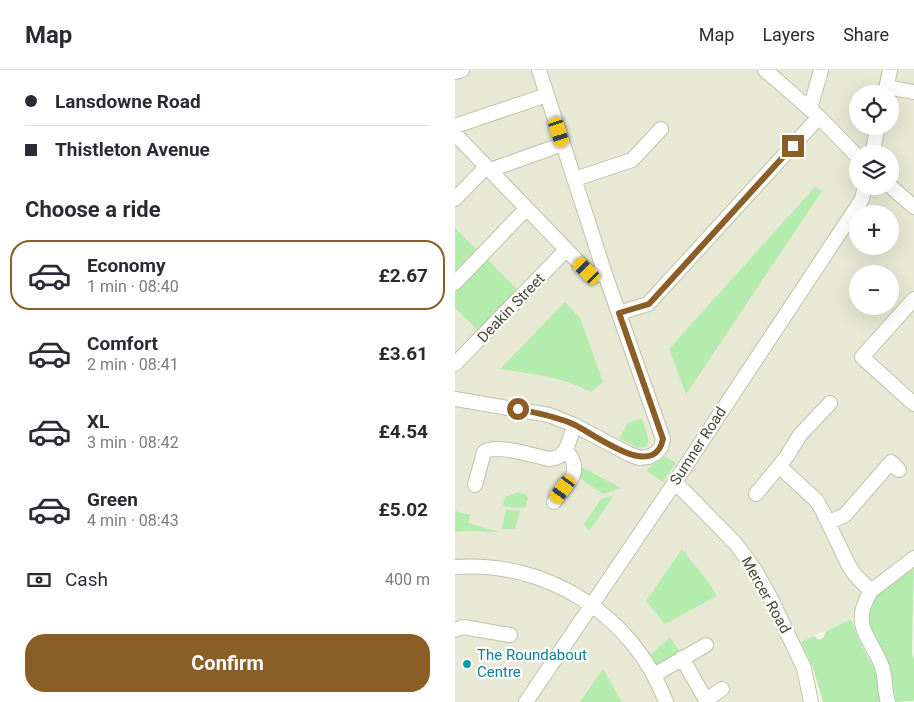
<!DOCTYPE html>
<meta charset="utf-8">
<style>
body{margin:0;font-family:Roboto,sans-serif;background:#f2f2f3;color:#2b2b33;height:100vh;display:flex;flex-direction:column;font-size:19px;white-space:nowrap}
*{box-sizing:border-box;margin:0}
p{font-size:16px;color:#7c7c81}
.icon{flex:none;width:28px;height:28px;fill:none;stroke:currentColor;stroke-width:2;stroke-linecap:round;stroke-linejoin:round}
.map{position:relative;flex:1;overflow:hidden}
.details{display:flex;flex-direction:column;background:#fff;width:455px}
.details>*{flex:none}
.guide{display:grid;align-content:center;height:110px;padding:0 25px;background:#fff}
.tools{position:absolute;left:394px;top:15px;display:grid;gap:10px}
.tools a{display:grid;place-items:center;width:50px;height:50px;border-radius:50%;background:#fff;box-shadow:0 5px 20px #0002;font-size:25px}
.end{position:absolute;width:22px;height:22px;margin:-11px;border:6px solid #8a5e25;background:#fff;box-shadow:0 0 0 2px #fff}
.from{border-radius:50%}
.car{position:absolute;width:15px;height:30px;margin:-15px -8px;border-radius:6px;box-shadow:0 0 4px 1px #0007;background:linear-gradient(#f5c518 24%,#345 0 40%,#f5c518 0 76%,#345 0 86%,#f5c518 0)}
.guide b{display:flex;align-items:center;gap:18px;height:48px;font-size:19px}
.guide b+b{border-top:1px solid #e1e1e2}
.guide i{width:12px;height:12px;background:#2b2b33}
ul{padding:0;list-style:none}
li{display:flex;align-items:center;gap:15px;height:70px;margin:0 10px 8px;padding:0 15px;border:2px solid transparent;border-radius:20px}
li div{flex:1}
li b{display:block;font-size:19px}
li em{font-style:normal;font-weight:700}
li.current{border-color:#8a5e25}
li>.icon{width:45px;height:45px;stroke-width:1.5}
h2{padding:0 25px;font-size:22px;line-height:60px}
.pay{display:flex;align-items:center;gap:12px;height:55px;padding:0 25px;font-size:19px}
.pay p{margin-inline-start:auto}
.primary-button{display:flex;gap:10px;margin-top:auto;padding:10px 25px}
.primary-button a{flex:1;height:58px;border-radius:20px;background:#8a5e25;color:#fff;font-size:20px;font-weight:700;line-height:58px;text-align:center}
header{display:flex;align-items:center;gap:30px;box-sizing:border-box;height:70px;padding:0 25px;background:#fff;border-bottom:1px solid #e1e1e2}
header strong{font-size:24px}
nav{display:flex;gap:28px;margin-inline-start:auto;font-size:18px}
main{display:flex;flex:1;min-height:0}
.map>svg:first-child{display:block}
.residential{fill:#e7e9d5;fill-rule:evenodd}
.green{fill:#b4ecad}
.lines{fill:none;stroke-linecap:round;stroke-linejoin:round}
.minor-casing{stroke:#bfc1a9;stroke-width:16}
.minor{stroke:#fff;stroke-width:14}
.route{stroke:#8a5e25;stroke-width:6}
.culture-dot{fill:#0f9aa8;stroke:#fff;stroke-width:2}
.labels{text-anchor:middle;stroke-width:4.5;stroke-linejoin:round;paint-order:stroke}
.street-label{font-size:15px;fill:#484935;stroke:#fff}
.culture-label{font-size:15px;fill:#0d838f;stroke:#fff;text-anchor:start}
</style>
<header>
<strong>Map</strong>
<nav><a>Map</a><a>Layers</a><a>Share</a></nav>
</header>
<main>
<section class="details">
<div class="guide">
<b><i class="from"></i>Lansdowne Road</b>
<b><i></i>Thistleton Avenue</b>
</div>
<h2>Choose a ride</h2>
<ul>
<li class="current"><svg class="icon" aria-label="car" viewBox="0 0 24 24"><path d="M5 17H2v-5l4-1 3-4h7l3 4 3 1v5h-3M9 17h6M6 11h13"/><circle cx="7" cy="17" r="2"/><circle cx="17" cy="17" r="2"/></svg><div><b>Economy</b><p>1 min · 08:40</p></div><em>£2.67</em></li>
<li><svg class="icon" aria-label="car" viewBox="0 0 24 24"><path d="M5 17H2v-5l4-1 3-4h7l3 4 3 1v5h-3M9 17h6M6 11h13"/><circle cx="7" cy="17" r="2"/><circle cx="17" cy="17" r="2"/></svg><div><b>Comfort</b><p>2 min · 08:41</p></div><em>£3.61</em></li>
<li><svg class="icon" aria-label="car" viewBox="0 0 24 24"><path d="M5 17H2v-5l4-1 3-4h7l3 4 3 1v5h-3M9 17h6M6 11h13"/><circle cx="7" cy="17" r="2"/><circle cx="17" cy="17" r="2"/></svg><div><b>XL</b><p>3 min · 08:42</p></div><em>£4.54</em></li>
<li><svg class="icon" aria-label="car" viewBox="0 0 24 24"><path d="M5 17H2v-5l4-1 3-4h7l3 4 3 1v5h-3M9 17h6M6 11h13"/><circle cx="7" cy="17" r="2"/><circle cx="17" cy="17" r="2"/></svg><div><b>Green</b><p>4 min · 08:43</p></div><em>£5.02</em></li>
</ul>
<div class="pay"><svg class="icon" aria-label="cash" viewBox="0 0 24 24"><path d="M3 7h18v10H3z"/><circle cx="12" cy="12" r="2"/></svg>Cash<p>400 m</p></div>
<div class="primary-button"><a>Confirm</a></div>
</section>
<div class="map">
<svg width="459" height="632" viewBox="0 0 459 632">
<rect width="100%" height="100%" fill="#f3f5e7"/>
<path class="residential" d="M0,0h459v492l-27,19 -36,38 -50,23h-17l12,29 7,31h-348zM402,24h33v32h-33zM402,84h33v32h-33zM402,144h33v32h-33zM402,204h33v32h-33z"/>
<path class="green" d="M360,117l7,4 -136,203 -17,-45z
M0,158l21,21 -21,22z
M33,190l30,30 -39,41 -24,-23v-15z
M110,232l15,16 23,64 -12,10c-31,-16 -57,-18 -91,-23z
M187,348l7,23 -4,6 -8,1 -18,-10 9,-15z
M210,386l11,7 -13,19 -16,-11c5,-8 12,-9 18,-15z
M125,396l41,22 -18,6 -24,-16z
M63,422l6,2 4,4 -3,10 -17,-1 -5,-2 2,-8z
M159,425l-25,36 -5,-7 17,-25z
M51,440l14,1 -5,18h-13z
M0,441l15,4 -2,8 31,9 -33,-1 -11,1z
M227,479l27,34 8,13 -52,28 -19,-23z
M459,492l-2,91 2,7v41l-18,1 -7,-37 -20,-37v-19l6,-14z
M396,549l7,19 19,36 2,20 2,8h-58l-11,-37 -11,-23 13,-6 5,4 5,-3 2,-6z
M215,567l11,17 -25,13 -8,-10z
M148,599l19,33h-42z"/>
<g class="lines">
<defs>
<path id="minor" d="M310,0l54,47 38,39
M0,2l7,-2
M432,17l27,5
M430,24l5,-24
M355,39l11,-39
M0,56l92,-31
M0,64l132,137 7,4 11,-1
M417,84l6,-28
M35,100l73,-26
M120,109l57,-19 29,-31
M435,116l24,21
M0,129l31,-32
M0,213l71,-74
M459,229l-52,58 52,47
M164,243l29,-9 171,-187
M0,294l111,-114
M0,329l94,16 25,10 55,29 10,4 9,-1 8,-4 5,-6 2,-8 -58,-165 -66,-204
M375,333l-30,32 -13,21 -8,10 38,35 6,11 26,54 6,9 16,16c-22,36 0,45 11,76 4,11 2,24 6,35
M220,412l61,62 19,26 15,27 34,71 7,34
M20,415l9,-33c12,-9 50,4 65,7 19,-1 20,-19 25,-34
M301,424l23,-28
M99,432c13,-18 31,-31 12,-51
M374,452l16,-7 46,-53 8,8
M0,497c92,-7 179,49 211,135
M416,521l43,-33
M0,560l8,-3 47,8
M227,588l24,42 16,-11
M199,605l52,-30
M71,632l149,-220 187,-283 3,-13"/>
</defs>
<use href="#minor" class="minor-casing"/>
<use href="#minor" class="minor"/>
</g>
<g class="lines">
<path class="route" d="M63,339c19,4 37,7 55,15 22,10 81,58 90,15l-44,-126 30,-9 144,-158"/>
</g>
<circle class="culture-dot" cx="12" cy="594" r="5"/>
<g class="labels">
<g class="street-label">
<text transform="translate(56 238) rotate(-46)" y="5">Deakin Street</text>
<text transform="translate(243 376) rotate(-57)" y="5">Sumner Road</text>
<text transform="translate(311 525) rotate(61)" y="5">Mercer Road</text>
</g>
<g class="culture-label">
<text x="22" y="590">The Roundabout<tspan x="22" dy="17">Centre</tspan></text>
</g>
</g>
</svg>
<div class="tools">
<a><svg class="icon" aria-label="locate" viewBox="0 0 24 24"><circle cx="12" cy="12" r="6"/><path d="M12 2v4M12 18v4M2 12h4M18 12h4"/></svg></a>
<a><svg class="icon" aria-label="layers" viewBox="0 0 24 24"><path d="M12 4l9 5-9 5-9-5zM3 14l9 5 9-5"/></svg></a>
<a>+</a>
<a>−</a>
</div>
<i class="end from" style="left:63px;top:339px"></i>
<i class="end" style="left:338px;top:76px"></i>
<i class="car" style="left:104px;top:62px;rotate:162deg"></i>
<i class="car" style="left:132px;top:201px;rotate:315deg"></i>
<i class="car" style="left:108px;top:419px;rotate:216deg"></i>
</div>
</main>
